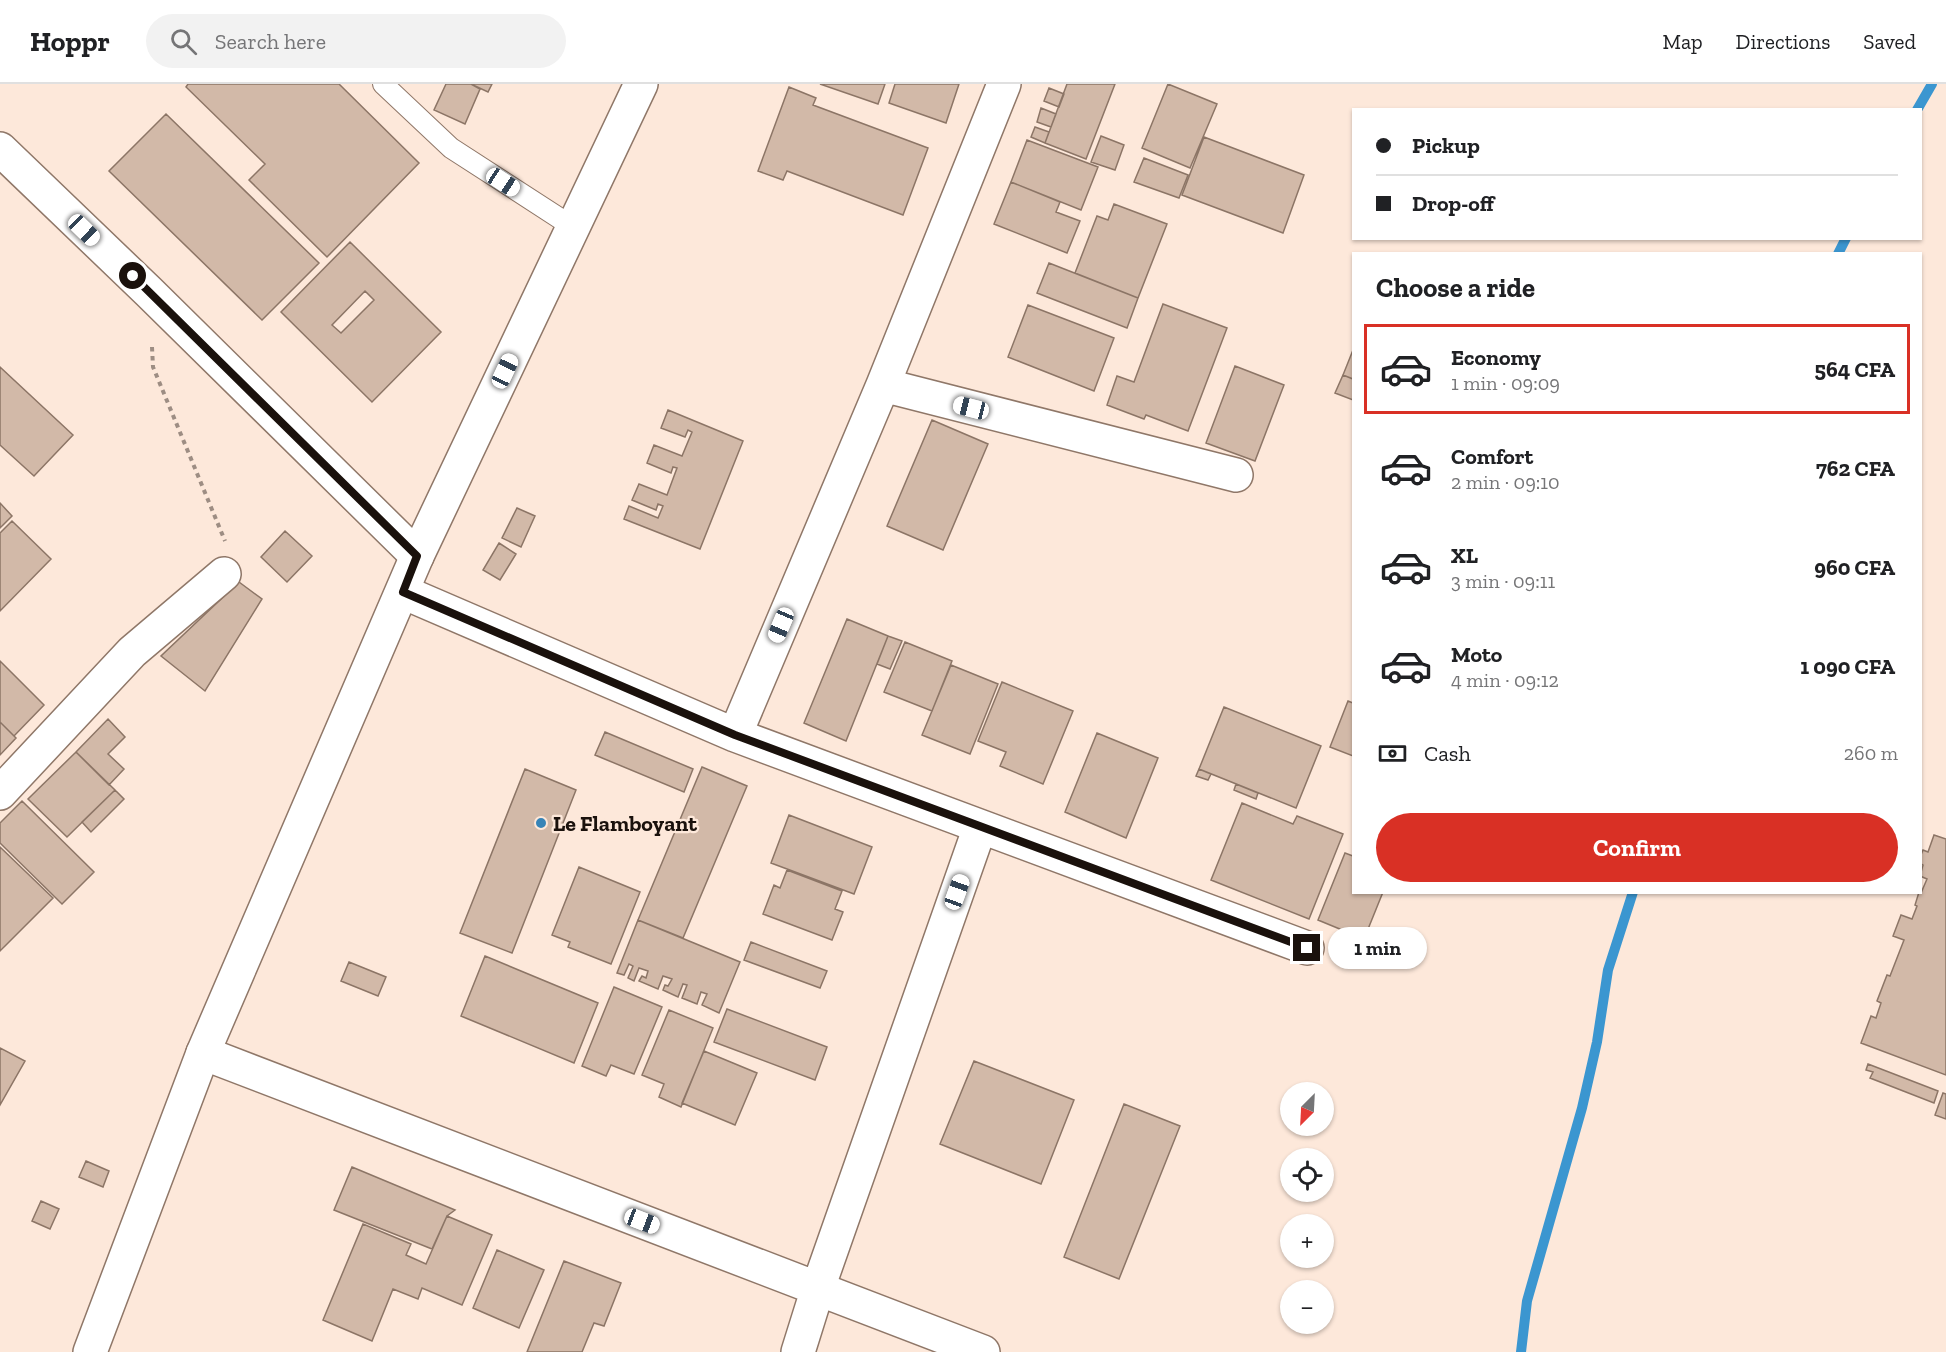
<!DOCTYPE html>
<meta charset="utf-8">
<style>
body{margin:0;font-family:"Zilla Slab",serif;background:#f2f2f2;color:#202124;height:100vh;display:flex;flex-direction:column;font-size:22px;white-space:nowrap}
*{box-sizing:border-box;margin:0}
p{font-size:20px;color:#757577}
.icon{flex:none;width:33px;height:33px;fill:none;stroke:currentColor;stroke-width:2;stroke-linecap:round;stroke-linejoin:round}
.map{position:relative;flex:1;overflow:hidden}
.panel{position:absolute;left:1352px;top:168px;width:570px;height:642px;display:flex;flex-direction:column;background:#fff;border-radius:0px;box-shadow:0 2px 4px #0004}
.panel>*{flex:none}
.guide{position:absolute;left:1352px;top:24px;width:570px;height:132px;border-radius:0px;box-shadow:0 2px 4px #0004;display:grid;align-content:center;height:132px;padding:0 24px;background:#fff}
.needle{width:39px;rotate:204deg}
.tools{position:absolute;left:1280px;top:998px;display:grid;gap:12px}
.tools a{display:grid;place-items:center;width:54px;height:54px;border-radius:50%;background:#fff;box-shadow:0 2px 4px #0004;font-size:30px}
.end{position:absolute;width:27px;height:27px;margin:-14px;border:8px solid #1a110c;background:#fff;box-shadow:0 0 0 3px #fff}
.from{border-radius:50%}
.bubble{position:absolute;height:42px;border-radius:21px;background:#fff;box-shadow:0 2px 4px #0004;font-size:20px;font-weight:800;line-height:42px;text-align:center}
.car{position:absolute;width:18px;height:36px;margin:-18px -9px;border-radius:8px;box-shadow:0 0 4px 2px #0007;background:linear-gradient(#fff 24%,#345 0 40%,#fff 0 76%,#345 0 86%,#fff 0)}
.guide b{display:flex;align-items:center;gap:21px;height:57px;font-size:22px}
.guide b+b{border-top:2px solid #e0e0e0}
.guide i{width:15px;height:15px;background:#202124}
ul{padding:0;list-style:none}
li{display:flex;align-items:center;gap:18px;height:90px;margin:0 12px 9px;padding:0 12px;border:3px solid transparent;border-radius:0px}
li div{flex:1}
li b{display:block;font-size:22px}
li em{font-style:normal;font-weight:800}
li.selected{border-color:#d93025}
li>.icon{width:54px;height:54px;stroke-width:1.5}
h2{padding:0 24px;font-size:27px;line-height:72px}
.pay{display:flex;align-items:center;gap:15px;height:66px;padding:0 24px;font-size:22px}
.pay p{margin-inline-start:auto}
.action{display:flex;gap:12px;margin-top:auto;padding:12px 24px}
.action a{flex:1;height:69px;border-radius:36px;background:#d93025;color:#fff;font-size:24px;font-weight:800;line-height:69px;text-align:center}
header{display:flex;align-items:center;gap:36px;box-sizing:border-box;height:84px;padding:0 30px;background:#fff;border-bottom:2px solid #e0e0e0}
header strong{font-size:28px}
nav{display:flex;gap:33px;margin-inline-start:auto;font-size:21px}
.search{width:420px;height:54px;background:#f2f2f2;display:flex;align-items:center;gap:15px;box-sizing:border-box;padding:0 21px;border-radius:33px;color:#757577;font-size:22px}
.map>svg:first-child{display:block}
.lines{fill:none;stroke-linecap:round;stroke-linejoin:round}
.stream{stroke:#3b96d0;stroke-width:10}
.building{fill:#d2b9a8;stroke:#8c7566;stroke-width:1.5;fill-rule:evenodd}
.service-casing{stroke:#8f7768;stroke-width:22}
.minor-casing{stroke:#8f7768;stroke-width:36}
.tertiary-casing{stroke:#8f7768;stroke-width:36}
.path{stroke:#9d8d83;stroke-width:4;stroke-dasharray:4.5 4.5;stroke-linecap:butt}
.service{stroke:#fff;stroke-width:20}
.minor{stroke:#fff;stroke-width:33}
.tertiary{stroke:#fff;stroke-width:33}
.route{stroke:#1a110c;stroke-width:8}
.poi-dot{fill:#3784b7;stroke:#fde8da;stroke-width:2}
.labels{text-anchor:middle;stroke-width:4.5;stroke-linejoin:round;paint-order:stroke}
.poi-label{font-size:22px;font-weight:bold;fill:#1a110c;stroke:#fde8da;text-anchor:start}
</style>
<header>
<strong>Hoppr</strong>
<div class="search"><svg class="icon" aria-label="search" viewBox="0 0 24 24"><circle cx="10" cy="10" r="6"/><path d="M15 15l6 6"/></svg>Search here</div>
<nav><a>Map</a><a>Directions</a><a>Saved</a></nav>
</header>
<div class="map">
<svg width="1946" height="1268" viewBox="0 0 1946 1268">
<rect width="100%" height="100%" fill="#fde8da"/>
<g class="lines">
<path class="stream" d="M1917,26l15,-26
M1838,170l8,-16
M1521,1268l6,-51 55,-193 15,-66 11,-72 25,-78"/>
</g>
<path class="building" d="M188,0h151l80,79 -92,94 -78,-77 16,-16 -79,-77z
M446,0h25l9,5 -15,35 -31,-14z
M471,0h21l-4,8z
M820,0h65l-7,20z
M895,0h64l-13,39 -57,-20z
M1067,0h48l-29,75 -41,-16z
M1168,0l49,20 -27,64 -48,-20z
M789,3l27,11 -3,7 115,43 -25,67 -116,-44 -4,9 -25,-9z
M1049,4l15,6 -5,13 -15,-6z
M1041,24l15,6 -5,13 -14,-5z
M166,30l153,149 -57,57 -153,-149z
M1035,43l14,5 -4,11 -14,-6z
M1101,52l23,9 -9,25 -24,-8z
M1204,53l100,38 -21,58 -101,-38z
M1027,56l71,27 -17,43 -70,-28z
M1144,74l44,17 -9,23 -45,-16z
M1011,98l49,20 -4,10 24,9 -13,32 -73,-29z
M1114,120l53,20 -29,74 -63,-25 22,-57 11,4z
M350,158l91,90 -69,70 -91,-90zM365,207l9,9 -33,33 -9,-8z
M1049,179l89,35 -11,30 -90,-35z
M1163,220l64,24 -39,103 -42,-16 -2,4 -37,-14 10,-29 17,6z
M1028,221l86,33 -20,53 -86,-34z
M1353,266v29l-10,-4z
M1235,282l49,19 -29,76 -49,-18z
M0,283l73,68 -39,41 -34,-31z
M1343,291l10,4v21l-18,-7z
M668,326l75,31 -43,108 -76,-30 5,-13 29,12 5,-12 -5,-2 -2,6 -24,-10 7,-16 28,11 10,-27 -4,-1 -2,6 -24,-10 7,-18 28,11 10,-24 -4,-2 -3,7 -24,-9z
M932,336l56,24 -45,106 -56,-24z
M0,419l12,13 -12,12z
M517,424l18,8 -14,31 -19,-9z
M12,437l39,38 -51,52v-78z
M285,447l27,25 -25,26 -26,-25z
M499,459l17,11 -16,26 -17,-10z
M239,498l23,17 -57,92 -44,-35z
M847,535l41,17 -42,105 -42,-18z
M888,552l14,5 -12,28 -13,-5z
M905,558l47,19 -20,50 -48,-19z
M0,577l44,44 -30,31 -14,-14z
M951,581l47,19 -28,70 -48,-19z
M1002,598l71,29 -30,73 -43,-18 6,-14 -28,-11z
M1348,617l5,2v53l-23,-9z
M1224,623l97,39 -25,62 -97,-39z
M108,635l17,18 -17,17 16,15 -15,16 -33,-33z
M0,638l16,16 -16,17z
M605,648l88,37 -9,23 -89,-37z
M1097,649l61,25 -32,80 -61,-26z
M76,668l39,38 -48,47 -39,-38z
M702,683l45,19 -64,152 -45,-18z
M525,685l51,21 -64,163 -52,-20z
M1199,685l12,5 -3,6 -12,-4z
M1236,700l22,9 -2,6 -22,-9z
M115,706l9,9 -33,33 -9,-10z
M22,717l72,71 -32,32 -62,-61v-20z
M1242,719l51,21 4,-8 46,18 -34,85 -98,-39z
M789,731l83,32 -18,47 -83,-31z
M1934,751l12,4v236l-85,-32 10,-27 5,2 5,-15 -4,-2 10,-26 3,1 14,-36 -11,-4 8,-21 11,4 5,-13 -2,-1 4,-13 2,1 6,-14 -7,-3 3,-11 -3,-2v-6l3,-7 5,2z
M0,763l53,51 -53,53z
M1345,769l8,3v36h30l-19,47 -46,-19z
M579,783l61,25 -29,72 -43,-17 2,-5 -18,-7z
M787,786l55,21 -7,18 8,3 -11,28 -69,-26 11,-29 6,3z
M638,836l102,42 -21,51 -17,-8 5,-11 -6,-2 -4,12 -15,-6 5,-13 -4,-1 -5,13 -15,-7 2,-5 3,1 4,-7 -9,-3 -5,13 -19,-8 3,-5 4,2 2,-7 -9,-3 -5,13 -6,-3 5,-12 -4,-2 -5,11 -7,-2z
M751,858l76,29 -7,17 -76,-28z
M485,872l113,47 -24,60 -113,-47z
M349,878l37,15 -8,19 -37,-15z
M614,903l48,20 -28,67 -23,-9 -5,11 -24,-10z
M727,925l100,38 -12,33 -101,-38z
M669,926l44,18 -32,79 -22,-10 5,-13 -22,-9z
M0,964l25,13 -25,44z
M704,967l53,22 -22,52 -53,-22z
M974,977l100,39 -33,84 -101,-40z
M1868,980l70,27 -4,12 -64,-25 3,-6 -7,-2z
M1943,1009l3,1v25l-11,-4z
M1124,1020l56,22 -61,153 -55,-22z
M86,1077l23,10 -6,16 -24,-10z
M352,1083l103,43 -8,6 -15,33 -98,-39z
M41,1117l18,8 -9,20 -18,-8z
M447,1132l45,19 -30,70 -40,-17 -4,11 -25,-10 -21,52 -49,-21 40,-96 48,20 -5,11 20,9z
M497,1166l47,20 -25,58 -46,-20z
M564,1177l57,22 -17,43 -10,-3 -12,29h-55z"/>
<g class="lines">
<defs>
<path id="service" d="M383,0l68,64 122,79"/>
<path id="minor" d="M0,65l149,143 268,264
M883,301l353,90
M403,508l332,143 572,213
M735,651l148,-350 121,-301
M0,709l132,-141 92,-78
M203,969l780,299
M798,1268l20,-64 162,-461"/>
<path id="tertiary" d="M90,1268l113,-299 214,-497 224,-472"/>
</defs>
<use href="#service" class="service-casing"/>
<use href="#minor" class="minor-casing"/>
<use href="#tertiary" class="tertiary-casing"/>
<path class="path" d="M152,263l1,20 72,174"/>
<use href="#service" class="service"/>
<use href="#minor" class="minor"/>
<use href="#tertiary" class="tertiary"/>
</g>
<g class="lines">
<path class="route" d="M133,192l284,280 -14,36 332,143 572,213"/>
</g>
<circle class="poi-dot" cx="541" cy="739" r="6"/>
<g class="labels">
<g class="poi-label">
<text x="553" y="747">Le Flamboyant</text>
</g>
</g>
</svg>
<div class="tools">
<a><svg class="needle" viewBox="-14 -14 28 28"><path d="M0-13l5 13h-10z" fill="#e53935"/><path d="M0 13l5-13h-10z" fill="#757577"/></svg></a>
<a><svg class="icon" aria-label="locate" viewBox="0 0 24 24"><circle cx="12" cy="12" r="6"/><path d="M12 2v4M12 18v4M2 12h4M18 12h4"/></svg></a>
<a>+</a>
<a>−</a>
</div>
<i class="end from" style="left:133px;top:192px"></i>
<i class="end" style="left:1307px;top:864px"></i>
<div class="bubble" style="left:1328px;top:843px;width:99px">1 min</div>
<i class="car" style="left:503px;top:98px;rotate:123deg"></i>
<i class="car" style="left:84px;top:146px;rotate:134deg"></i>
<i class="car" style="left:505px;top:287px;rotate:25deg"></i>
<i class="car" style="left:971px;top:324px;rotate:284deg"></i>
<i class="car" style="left:781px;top:541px;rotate:203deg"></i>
<i class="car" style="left:957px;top:808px;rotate:20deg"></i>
<i class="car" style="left:642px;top:1137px;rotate:111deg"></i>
<div class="guide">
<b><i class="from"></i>Pickup</b>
<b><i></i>Drop-off</b>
</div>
<section class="panel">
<h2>Choose a ride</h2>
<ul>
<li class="selected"><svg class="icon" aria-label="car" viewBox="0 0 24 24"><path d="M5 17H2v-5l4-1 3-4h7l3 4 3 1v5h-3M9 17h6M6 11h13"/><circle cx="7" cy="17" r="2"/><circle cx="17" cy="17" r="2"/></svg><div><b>Economy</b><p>1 min · 09:09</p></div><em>564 CFA</em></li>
<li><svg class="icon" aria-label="car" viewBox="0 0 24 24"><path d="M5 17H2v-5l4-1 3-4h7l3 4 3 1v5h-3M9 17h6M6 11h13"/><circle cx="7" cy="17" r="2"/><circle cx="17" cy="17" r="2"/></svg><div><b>Comfort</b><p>2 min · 09:10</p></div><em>762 CFA</em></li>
<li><svg class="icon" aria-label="car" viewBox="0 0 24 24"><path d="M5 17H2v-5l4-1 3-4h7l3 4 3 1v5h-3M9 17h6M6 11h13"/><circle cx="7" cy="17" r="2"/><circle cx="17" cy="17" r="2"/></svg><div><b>XL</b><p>3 min · 09:11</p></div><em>960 CFA</em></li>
<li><svg class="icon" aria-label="car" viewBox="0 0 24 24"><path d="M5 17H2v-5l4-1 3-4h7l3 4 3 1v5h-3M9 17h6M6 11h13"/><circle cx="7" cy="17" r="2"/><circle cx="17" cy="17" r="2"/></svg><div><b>Moto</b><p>4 min · 09:12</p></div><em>1 090 CFA</em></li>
</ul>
<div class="pay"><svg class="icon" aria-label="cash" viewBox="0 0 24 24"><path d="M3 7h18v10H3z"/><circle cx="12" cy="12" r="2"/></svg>Cash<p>260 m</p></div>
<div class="action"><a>Confirm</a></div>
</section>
</div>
